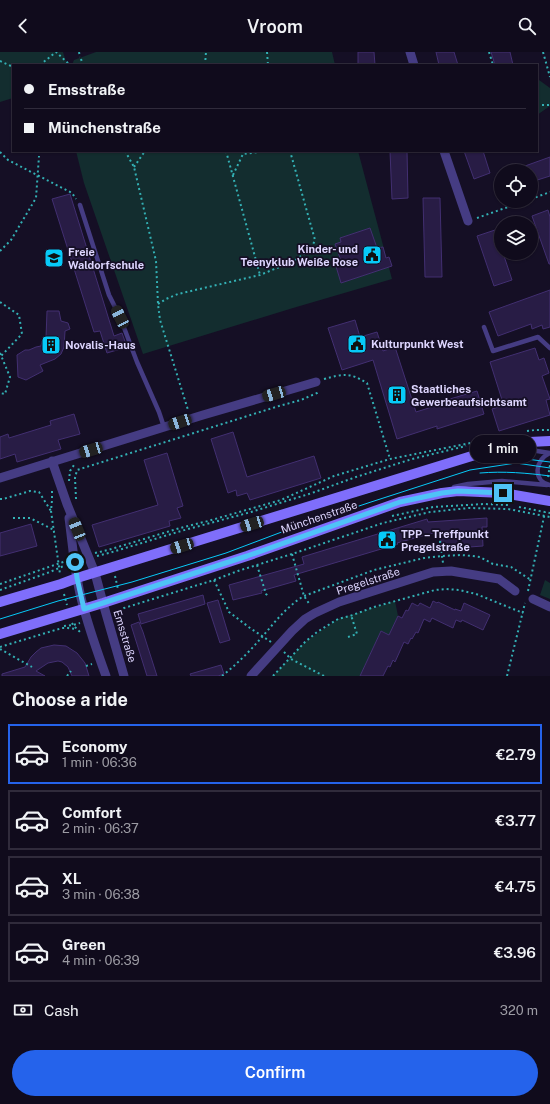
<!DOCTYPE html>
<meta charset="utf-8">
<style>
body{margin:0;font-family:"Public Sans",sans-serif;background:#191425;color:#f1f3f6;height:100vh;display:flex;flex-direction:column;font-size:15px;white-space:nowrap}
*{box-sizing:border-box;margin:0}
p{font-size:13px;color:#9c9ba3}
.icon{flex:none;width:22px;height:22px;fill:none;stroke:currentColor;stroke-width:2;stroke-linecap:round;stroke-linejoin:round}
.map{position:relative;height:624px;overflow:hidden}
.side{display:flex;flex-direction:column;background:#100b1c;flex:1}
.side>*{flex:none}
.top-card{position:absolute;left:12px;top:12px;width:526px;height:88px;border-radius:0px;box-shadow:0 1px 3px #0004,0 0 0 1px #302b3b;display:grid;align-content:center;height:88px;padding:0 12px;background:#100b1c}
.controls{position:absolute;left:494px;top:112px;display:grid;gap:8px}
.controls a{display:grid;place-items:center;width:44px;height:44px;border-radius:50%;background:#100b1c;box-shadow:0 1px 3px #0004,0 0 0 1px #302b3b;font-size:20px}
.end{position:absolute;width:18px;height:18px;margin:-9px;border:5px solid #4fc3f7;background:#111;box-shadow:0 0 0 2px #111}
.from{border-radius:50%}
.bubble{position:absolute;height:28px;border-radius:14px;background:#100b1c;box-shadow:0 1px 3px #0004,0 0 0 1px #302b3b;font-size:13px;font-weight:600;line-height:28px;text-align:center}
.car{position:absolute;width:12px;height:24px;margin:-12px -6px;border-radius:5px;box-shadow:0 0 3px 1px #0007;background:linear-gradient(#222 24%,#8ab4d8 0 40%,#222 0 76%,#8ab4d8 0 86%,#222 0)}
.top-card b{display:flex;align-items:center;gap:14px;height:38px;font-size:15px}
.top-card b+b{border-top:1px solid #302b3b}
.top-card i{width:10px;height:10px;background:#f1f3f6}
ul{padding:0;list-style:none}
li{display:flex;align-items:center;gap:12px;height:60px;margin:0 8px 6px;padding:0 4px;border:2px solid #302b3b;border-radius:0px}
li div{flex:1}
li b{display:block;font-size:15px}
li em{font-style:normal;font-weight:600}
li.on{border-color:#2563eb}
li>.icon{width:36px;height:36px;stroke-width:1.5}
h2{padding:0 12px;font-size:18px;line-height:48px}
.pay{display:flex;align-items:center;gap:10px;height:44px;padding:0 12px;font-size:15px}
.pay p{margin-inline-start:auto}
.cta{display:flex;gap:8px;margin-top:auto;padding:8px 12px}
.cta a{flex:1;height:46px;border-radius:24px;background:#2563eb;color:#fff;font-size:16px;font-weight:600;line-height:46px;text-align:center}
header{display:flex;justify-content:space-between;align-items:center;height:52px;padding:0 12px;background:#100b1c;font-size:18px;font-weight:600}
.map>svg:first-child{display:block}
.green{fill:#132d2f}
.building{fill:#281c45;stroke:#422f71}
.lines{fill:none;stroke-linecap:round;stroke-linejoin:round}
.path{stroke:#33b0b4;stroke-width:2;stroke-dasharray:2 3;stroke-linecap:butt}
.lane{stroke:#453c83;stroke-width:4.5}
.street{stroke:#453c83;stroke-width:9}
.secondary{stroke:#7f6efb;stroke-width:10}
.tram{stroke:#07caf8;stroke-width:1}
.route{stroke:#4fc3f7;stroke-width:5}
.labels{text-anchor:middle;stroke-width:3.5;stroke-linejoin:round;paint-order:stroke}
.poi-label{font-size:11px;font-weight:bold;fill:#ddd5fe;stroke:#150f25;text-anchor:start}
.street-label{font-size:11px;fill:#ddd5fe;stroke:#150f25}
</style>
<header><svg class="icon" aria-label="back" viewBox="0 0 24 24"><path d="M15 5l-7 7 7 7"/></svg>Vroom<svg class="icon" aria-label="search" viewBox="0 0 24 24"><circle cx="10" cy="10" r="6"/><path d="M15 15l6 6"/></svg></header>
<div class="map">
<svg width="550" height="624" viewBox="0 0 550 624">
<rect width="100%" height="100%" fill="#150f25"/>
<path class="green" d="M0,0h63l4,13h-54v33l-13,4z
M96,0h236l3,13h-263l2,-5z
M539,28l11,8v18l-13,9v-34z
M76,99h282l34,128 -99,29 -150,46 -59,-171z
M545,528l5,3v16l-10,-4z
M395,549l3,15 -3,6 4,2 -3,7 -4,-2 -3,6 -7,-4 -18,36v9l-3,-2 -1,2h-87l32,-34 33,-23z"/>
<path class="building" d="M358,0h16l1,13h-17z
M436,0h18l4,13h-19z
M491,0h19l3,13h-18z
M390,99h17l1,47 -16,1z
M464,99h19l7,22 -16,6z
M550,105v19l-19,6v-11h-17v-1z
M70,142l44,142 8,-3 5,14 -20,6 -7,-22 -6,1 -42,-133z
M423,146h17l2,79h-17z
M548,158l2,7v47h-1l-17,-48z
M370,176l7,20 6,-1 3,11 3,-1 3,9 -51,17 -6,-20 6,-2 -6,-17 6,-2 -1,-4z
M495,178l6,18v5h2l9,27 -18,6 -17,-50z
M550,238v37l-7,2 -1,-4 -10,4 -1,-5 -33,12 -9,-24z
M47,259h12l2,10 7,2 2,6 -5,2 -1,16 -3,7 -6,5 -15,6 3,6 -17,9 -8,-3 -1,-22 8,-5h4l7,-3 5,-1 1,-5 4,-3z
M355,268l5,17 17,-5 6,19 12,-4 21,65 35,-11 -1,-2 27,-8 7,23 -47,15v-3l-40,13 -24,-79 -31,10 -14,-42z
M535,296l4,12 5,-2 5,15 -7,3 8,23 -4,1 4,15 -51,16 -7,-22 10,-3 -1,-2 2,-1 -13,-41z
M74,362l6,20 -22,6 3,9 -44,13 -2,-8 -15,5v-22l8,-3 1,4 42,-13 -1,-4z
M233,380l14,45 67,-21 7,22 -71,22 -3,-7 -10,3 -1,-6 -8,3 -17,-54z
M167,401l16,53 -6,2 4,10 -12,3 1,5 -71,21 -7,-22 66,-20 -14,-45z
M487,466v9h-5l1,19 -41,3 -2,-18 -43,12 1,1 -104,31 2,6 -35,10 1,2 -29,7 -4,-15 75,-21 -2,-7 125,-38 1,3z
M31,472l6,22 -37,10v-23z
M203,543l2,9 -64,20 -3,-10z
M218,548l12,40 -10,3 -13,-40z
M433,549l4,2 1,-1 17,8v-1l6,2 3,-8 26,12 -7,15 -21,-10 -1,2 -5,-2 -3,8 -21,-10 -2,4 -6,-3 -6,14 -2,-1 -4,7 -1,-1 -3,6 -4,-2 -9,20 -2,-2 -3,7 -2,-1 -5,10h-23l21,-45 8,4 9,-19 4,2 4,-8 2,1 4,-8 6,3 2,-3 10,5z
M139,570l4,10 14,44h-10l-16,-51z
M54,593l12,1 11,7 8,10 4,13h-17l-4,-9 -6,-5 -4,-1 -10,2 -12,8 9,5h-43v-2l23,-7 6,-10 5,-5 5,-4z
M221,613l3,9 -6,2h-27l-1,-2z"/>
<g class="lines">
<path class="path" d="M79,0l1,5
M267,0l1,13
M489,0l4,13
M543,0l7,25
M81,7l2,6
M0,9l13,6
M40,13l16,-13 14,13
M205,13l1,-13
M537,53h13
M125,99l9,16 22,94 2,43 2,16 28,90
M226,99l34,124
M0,100l8,8 64,33 4,6
M134,115l11,-16
M233,123l10,-21 24,-3
M531,147l19,-7
M477,166l48,-17
M0,199l11,-11 25,-42 3,-42
M0,250l19,13 3,19 -21,22
M158,252l8,-5 12,-5 82,-19 34,-14 17,-12 4,-9 -25,-89
M0,301l10,24 -5,17 -5,-1
M324,327c19,-5 25,-7 43,4l23,76
M527,379l8,-1h15
M548,425l2,-12
M69,429l1,-10 4,-6
M52,439v9l-1,11 9,63
M0,447h3l27,-8 9,1 12,19
M76,447l-1,-21 2,-8 202,-64 22,-6 16,-7 1,-2
M519,455l31,6
M392,464l41,-9 51,-3 24,1
M13,466h17l24,12
M441,484l-1,6 3,21
M95,501l13,-3 72,-22 28,-7 73,-21 53,-24 56,-17 121,-24
M292,502l12,42 6,9
M97,504l12,-3 72,-22 70,-19 61,-19 44,-16 56,-18 54,-13
M257,513l9,29 3,3
M115,524l3,13
M214,528l15,32 21,16 21,14
M0,532l66,-23
M0,538l50,-18 16,-7
M528,539l17,-79
M64,542l3,11
M116,563l8,-7 90,-28 24,-9 54,-17 91,-31 47,-11 39,-4 39,1 42,8
M72,571l1,2 8,8
M64,574l9,-1 7,-2
M348,585l9,-3 -6,-19
M0,595l62,-19h6l8,1
M0,597l32,18
M284,600l7,7 33,17
M86,614l6,-2
M67,624l4,-5
M222,624c15,-12 28,-25 40,-39 13,-15 25,-31 42,-41l70,-26 50,-12 18,-2 19,-1 11,1 8,1 13,7 18,3 20,13
M273,624l32,-34 12,-10 21,-13 12,-3 24,-9 61,-17 11,-1 13,1 17,4 47,19
M507,624l18,-73"/>
<path class="lane" d="M80,153l29,90 11,22 17,45 22,50 5,15
M484,275l9,24 45,-14 12,11
M512,398l25,1 13,2
M550,401c-15,6 -18,28 0,32
M454,435l14,-3 34,-3 45,4"/>
<path class="street" d="M410,0l4,13
M444,99l24,70
M52,409l15,43 28,69 8,30 21,73
M0,426l203,-63 113,-33
M69,466c4,30 6,61 15,91 6,22 14,45 22,67
M533,547l17,8
M251,624l41,-45 13,-12 10,-6 24,-11 94,-30 18,-1 48,8 16,12"/>
<path class="secondary" d="M0,550l61,-18 16,-6 411,-127 41,-9 21,-1
M0,582l103,-31 144,-47 153,-54 42,-9 16,-2 45,2 47,8"/>
<path class="tram" d="M518,406l32,4
M480,421c24,-2 47,0 70,3
M0,567l58,-18 74,-19 94,-29 61,-23 84,-28 99,-32 46,-7 34,5"/>
</g>
<g class="lines">
<path class="route" d="M75,510l2,16 7,31 19,-6 144,-47 153,-54 42,-9 16,-2 45,2"/>
</g>
<defs>
<symbol id="civic-square" viewBox="-11 -11 22 22"><rect x="-9" y="-9" width="18" height="18" rx="4" fill="#07caf8" stroke="#150f25"/><path d="M-.6-6.5H3V-4.5H.6V-3L4-1V1h2V6H-6V1h2V-1L-.6-3ZM-1.2 2.5V6h2.4V2.5Z" fill="#111"/></symbol>
<symbol id="school-square" viewBox="-11 -11 22 22"><rect x="-9" y="-9" width="18" height="18" rx="4" fill="#07caf8" stroke="#150f25"/><path d="M0-5L7-2L0 1L-7-2ZM-4 1L0 2.5L4 1V4Q0 6-4 4Z" fill="#111"/></symbol>
<symbol id="building-square" viewBox="-11 -11 22 22"><rect x="-9" y="-9" width="18" height="18" rx="4" fill="#07caf8" stroke="#150f25"/><path d="M-4-6H4V6H1V3H-1V6H-4ZM-2.5-4.3h1.7v1.8h-1.7ZM.8-4.3h1.7v1.8H.8ZM-2.5-1h1.7V.8h-1.7ZM.8-1h1.7V.8H.8Z" fill="#111"/></symbol>
</defs>
<g fill-rule="evenodd">
<use href="#civic-square" x="361" y="192" width="22" height="22"/>
<use href="#school-square" x="43" y="195" width="22" height="22"/>
<use href="#civic-square" x="346" y="281" width="22" height="22"/>
<use href="#building-square" x="40" y="282" width="22" height="22"/>
<use href="#building-square" x="386" y="332" width="22" height="22"/>
<use href="#civic-square" x="376" y="477" width="22" height="22"/>
</g>
<g class="labels">
<g class="poi-label">
<text x="358" y="201" text-anchor="end">Kinder- und<tspan x="358" dy="13">Teenyklub Weiße Rose</tspan></text>
<text x="68" y="204">Freie<tspan x="68" dy="13">Waldorfschule</tspan></text>
<text x="371" y="296">Kulturpunkt West</text>
<text x="65" y="297">Novalis-Haus</text>
<text x="411" y="341">Staatliches<tspan x="411" dy="13">Gewerbeaufsichtsamt</tspan></text>
<text x="401" y="486">TPP – Treffpunkt<tspan x="401" dy="13">Pregelstraße</tspan></text>
</g>
<g class="street-label">
<text transform="translate(319 465) rotate(-19)" y="4">Münchenstraße</text>
<text transform="translate(368 529) rotate(-18)" y="4">Pregelstraße</text>
<text transform="translate(125 584) rotate(73)" y="4">Emsstraße</text>
</g>
</g>
</svg>
<div class="controls">
<a><svg class="icon" aria-label="locate" viewBox="0 0 24 24"><circle cx="12" cy="12" r="6"/><path d="M12 2v4M12 18v4M2 12h4M18 12h4"/></svg></a>
<a><svg class="icon" aria-label="layers" viewBox="0 0 24 24"><path d="M12 4l9 5-9 5-9-5zM3 14l9 5 9-5"/></svg></a>
</div>
<i class="end from" style="left:75px;top:510px"></i>
<i class="end" style="left:503px;top:441px"></i>
<div class="bubble" style="left:470px;top:383px;width:66px">1 min</div>
<i class="car" style="left:120px;top:265px;rotate:333deg"></i>
<i class="car" style="left:274px;top:342px;rotate:254deg"></i>
<i class="car" style="left:180px;top:370px;rotate:252deg"></i>
<i class="car" style="left:91px;top:398px;rotate:253deg"></i>
<i class="car" style="left:252px;top:472px;rotate:253deg"></i>
<i class="car" style="left:77px;top:477px;rotate:338deg"></i>
<i class="car" style="left:182px;top:494px;rotate:253deg"></i>
<div class="top-card">
<b><i class="from"></i>Emsstraße</b>
<b><i></i>Münchenstraße</b>
</div>
</div>
<section class="side">
<h2>Choose a ride</h2>
<ul>
<li class="on"><svg class="icon" aria-label="car" viewBox="0 0 24 24"><path d="M5 17H2v-5l4-1 3-4h7l3 4 3 1v5h-3M9 17h6M6 11h13"/><circle cx="7" cy="17" r="2"/><circle cx="17" cy="17" r="2"/></svg><div><b>Economy</b><p>1 min · 06:36</p></div><em>€2.79</em></li>
<li><svg class="icon" aria-label="car" viewBox="0 0 24 24"><path d="M5 17H2v-5l4-1 3-4h7l3 4 3 1v5h-3M9 17h6M6 11h13"/><circle cx="7" cy="17" r="2"/><circle cx="17" cy="17" r="2"/></svg><div><b>Comfort</b><p>2 min · 06:37</p></div><em>€3.77</em></li>
<li><svg class="icon" aria-label="car" viewBox="0 0 24 24"><path d="M5 17H2v-5l4-1 3-4h7l3 4 3 1v5h-3M9 17h6M6 11h13"/><circle cx="7" cy="17" r="2"/><circle cx="17" cy="17" r="2"/></svg><div><b>XL</b><p>3 min · 06:38</p></div><em>€4.75</em></li>
<li><svg class="icon" aria-label="car" viewBox="0 0 24 24"><path d="M5 17H2v-5l4-1 3-4h7l3 4 3 1v5h-3M9 17h6M6 11h13"/><circle cx="7" cy="17" r="2"/><circle cx="17" cy="17" r="2"/></svg><div><b>Green</b><p>4 min · 06:39</p></div><em>€3.96</em></li>
</ul>
<div class="pay"><svg class="icon" aria-label="cash" viewBox="0 0 24 24"><path d="M3 7h18v10H3z"/><circle cx="12" cy="12" r="2"/></svg>Cash<p>320 m</p></div>
<div class="cta"><a>Confirm</a></div>
</section>
